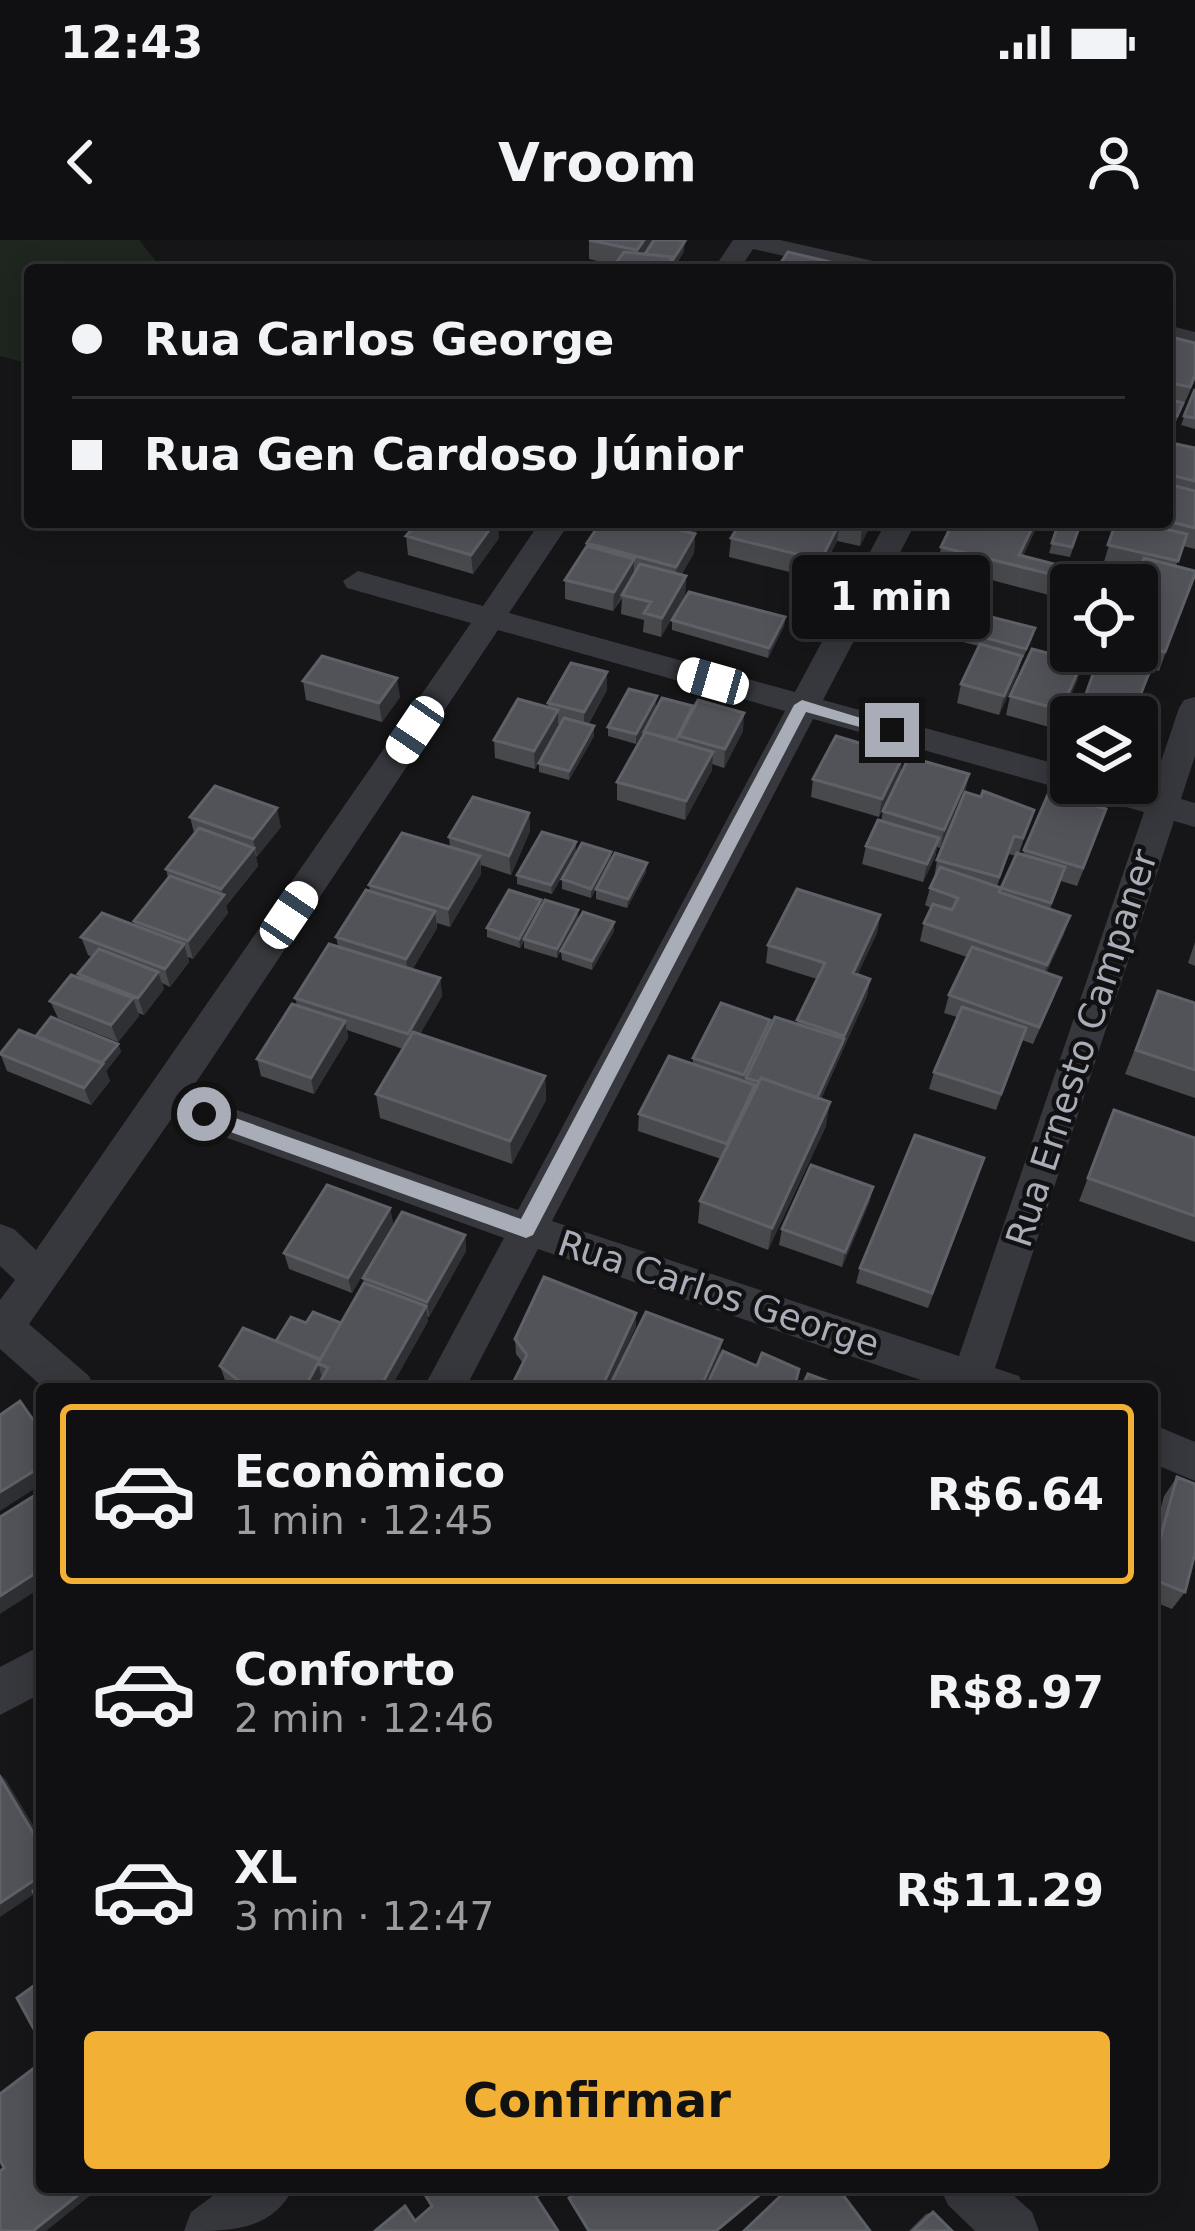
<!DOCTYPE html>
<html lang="pt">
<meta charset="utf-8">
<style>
body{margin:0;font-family:"DejaVu Sans",sans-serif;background:#1e1e20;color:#f1f3f6;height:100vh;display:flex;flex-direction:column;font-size:45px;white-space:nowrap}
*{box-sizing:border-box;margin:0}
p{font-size:39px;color:#9c9d9f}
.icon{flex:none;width:66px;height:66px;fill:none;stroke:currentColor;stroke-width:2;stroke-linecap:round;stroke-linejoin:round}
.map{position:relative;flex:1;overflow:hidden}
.sheet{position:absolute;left:36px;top:1143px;width:1122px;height:810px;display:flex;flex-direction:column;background:#101012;border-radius:12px;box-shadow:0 6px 30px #0003,0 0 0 3px #303032}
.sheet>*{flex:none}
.top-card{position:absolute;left:24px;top:24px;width:1149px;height:264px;border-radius:12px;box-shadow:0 6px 30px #0003,0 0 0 3px #303032;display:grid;align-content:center;height:264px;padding:0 48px;background:#101012}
.controls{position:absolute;left:1050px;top:324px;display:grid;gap:24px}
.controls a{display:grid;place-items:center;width:108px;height:108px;border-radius:12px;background:#101012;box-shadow:0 6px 30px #0003,0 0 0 3px #303032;font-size:60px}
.end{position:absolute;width:54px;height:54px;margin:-27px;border:15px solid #a8adb8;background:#111;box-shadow:0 0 0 6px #111}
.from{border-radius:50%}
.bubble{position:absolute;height:84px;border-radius:12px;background:#101012;box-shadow:0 6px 30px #0003,0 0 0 3px #303032;font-size:39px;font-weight:600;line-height:84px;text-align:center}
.car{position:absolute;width:36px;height:72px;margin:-36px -18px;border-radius:15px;box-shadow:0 0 9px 3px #0007;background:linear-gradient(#fff 24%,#345 0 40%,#fff 0 76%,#345 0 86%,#fff 0)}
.top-card b{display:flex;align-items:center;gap:42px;height:114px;font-size:45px}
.top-card b+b{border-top:3px solid #303032}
.top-card i{width:30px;height:30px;background:#f1f3f6}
ul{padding:21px 0 0;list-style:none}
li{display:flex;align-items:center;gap:36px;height:180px;margin:0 24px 18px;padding:0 24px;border:6px solid transparent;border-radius:12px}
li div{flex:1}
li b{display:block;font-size:45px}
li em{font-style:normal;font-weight:600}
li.selected{border-color:#f2b134}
li>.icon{width:108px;height:108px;stroke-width:1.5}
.action{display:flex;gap:24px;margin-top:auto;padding:24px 48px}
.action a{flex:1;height:138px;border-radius:12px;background:#f2b134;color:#111;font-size:48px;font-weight:600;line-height:138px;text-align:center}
.status{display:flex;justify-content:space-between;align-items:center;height:84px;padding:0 60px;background:#101012;direction:ltr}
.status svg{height:33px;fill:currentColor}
header{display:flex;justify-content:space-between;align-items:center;height:156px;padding:0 48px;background:#101012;font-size:54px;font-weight:600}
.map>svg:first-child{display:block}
.green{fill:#1e261f}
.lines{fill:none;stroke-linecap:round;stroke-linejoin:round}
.minor{fill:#37383d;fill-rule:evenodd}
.wall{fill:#47494d;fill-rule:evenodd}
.shaded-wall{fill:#2f3033}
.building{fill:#525359;stroke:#5f6168;stroke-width:3}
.route{fill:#a8adb8}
.labels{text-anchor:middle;stroke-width:9;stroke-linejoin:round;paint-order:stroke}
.street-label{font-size:36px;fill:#a8adb8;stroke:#111113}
</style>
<div class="status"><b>12:43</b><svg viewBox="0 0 49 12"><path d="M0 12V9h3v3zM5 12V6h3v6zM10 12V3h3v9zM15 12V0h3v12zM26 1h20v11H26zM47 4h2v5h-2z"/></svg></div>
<header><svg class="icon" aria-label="back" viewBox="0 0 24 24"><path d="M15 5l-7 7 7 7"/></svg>Vroom<svg class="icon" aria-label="person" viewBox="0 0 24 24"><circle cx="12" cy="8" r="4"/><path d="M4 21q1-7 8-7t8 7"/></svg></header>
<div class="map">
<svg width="1195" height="1991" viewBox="0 0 1195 1991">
<rect width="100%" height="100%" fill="#161618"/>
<path class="green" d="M0,0h139l24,30h-133v94l-30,-8z"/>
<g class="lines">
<path class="minor" d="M733,0h47l111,25 4,5h-48l-94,-21 -14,21h-26z
M1167,85l28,7v16l-28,-7z
M540,282h30l-61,91 286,79 91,-170h30l-93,178 248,68v15h52l28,8 28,-83 5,-8 11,-3v59l-14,43 14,4v24l-21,-6 -179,547 24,8 6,13h-78l-409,-140 -73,140h-42l81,-151 -332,-120 -143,206 60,52 6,13h-50l-45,-40v-49l15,-20 -15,-14v-42l14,5 22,21 435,-627 -124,-35 -4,-7 15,-10 125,35zM498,390l287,81 -267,499 -329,-117zM813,479l331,93 -185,544 -407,-135z
M1152,1184l43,18v39l-43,-18z
M42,1405v48l-42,22v-48z
M225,1947h69c-22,44 -63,44 -110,44l7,-19z
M940,1947h64l28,25 7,19h-64l-27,-26z"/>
</g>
<path class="wall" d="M589,0l95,11 -11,19h-62l4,-5 -26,-6z
M1167,96l28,44 -21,46 -7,-2z
M1195,149v40l-14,-4z
M1167,202l28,6v101l-12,-3 -7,20 19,5 -36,100 -7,-2 -13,32 14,4 -16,43v-31l-37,-62 -8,-2 1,-2h44l1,-78 -35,-8 13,-43 35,4 1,-4h15z
M601,282h101l-7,11 -1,20 -13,22 5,1 -1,19 -24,42 -18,-5 1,-12 -23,-6 1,-16 -9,13 -48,-12v-19z
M741,282h131l-12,24 -23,-5 -19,38 -89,-22 2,-19z
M1039,282l-16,34 35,9 -9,30 -111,-29 3,-19z
M1059,282h23l-12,35 -21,-4z
M406,296l93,2 -26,36 -65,-19z
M785,377l-1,9 -16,32 -96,-28v-10z
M965,392l67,6 -9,20h-1l-5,17 -18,40 -42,-12 4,-19 18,-38 -16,-4z
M1082,422l-5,19 -21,48 -50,-14 4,-19z
M303,441l97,16 -18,25 -76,-22z
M607,450l-19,35 6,11 -25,44 -30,-8v-9l22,-38 -3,-1 -23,45 -40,-11 -1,-18 54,-33v-4z
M656,466l-20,38 -28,-8v-9z
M743,491l-19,37 -12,-4v6l-27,50 -68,-20v-18l26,-47 1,-3z
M903,516l-3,18 -21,43 -68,-20 2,-18z
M969,534l-4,18 69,18 -15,43 4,1 26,-62 51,36 -23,58 -16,-5 -11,28 14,25 -18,39 9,22 -22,49 -11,-4 -26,70 -67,-21 5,-17 23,-55 -13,-4 5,-18 18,-38 -47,-16 4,-18 7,-15 -6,-3 5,-17 4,-9 3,-19 24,-58 -21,46 -3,-1 -2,10 -12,25 -61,-18 4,-18 15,-25 2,-10zM1009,614l7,2 -15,32 -4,-2z
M529,573l1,18 -19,44 -30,-10v9l-31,53 -13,-4v5l-25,42 28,8 2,18 -22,38 125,42 1,24 -34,64 -132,-46 -4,-24 27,-45 -56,-19 1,8 -34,56 -53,-18 -4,-17 40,-54 -2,-7 43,-52 -2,-9 34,-46 -1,-6 81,-38 -1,-10z
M190,577l91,10 -25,30 2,9 -32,40 2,7 -35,46 -5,-2 1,5 -19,25 -8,-4 2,6 -20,26 -6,-2 1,3 -21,26 -60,-24 -8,-17 29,-23 -1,-4 14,-17 -4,-2 -7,-18 54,-11 -1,-5 34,-43 -2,-9 28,-36z
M576,611l-24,43 -35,-10v-9z
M611,612l-1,9 -19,37 -29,-9v-10z
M646,632l-19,36 -31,-9v-10z
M541,667l37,12 -21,39 -33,-10v-7l-4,7 -33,-11v-9z
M880,675l-3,18 -20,42 13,4 -3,17 -46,103 5,27 -58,124 -70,-27 2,-22 21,-42 -83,-28 1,-17 54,-50v-6l77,-38 -2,12 28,-8 21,-45 -51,-16 2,-18z
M614,691l-22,39 -30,-10 -1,-9z
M1195,702v24l-7,-3z
M1158,751l37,12v95l-70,-24z
M36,797l82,7 3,8 -15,19 4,10 -19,24 -84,-34 -7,-18z
M1114,870l81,28v104l-116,-41z
M979,935l-51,133 -72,-25 4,-15z
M873,947l-4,16 -27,64 -63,-22 3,-16z
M390,968l3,15 -41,70 -63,-24 -5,-16z
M465,995l1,16 -37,66 -2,-1 1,5 -38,68h-153l-12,-9 -5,-14 56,-25 30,-18h35l23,-40 -1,-5z
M636,1087l-113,36 -7,-9 -1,-15z
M1177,1237l8,115 -13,17 -20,-8v-60l12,-45z
M933,1972l19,19h-43l17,-17z"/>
<path class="shaded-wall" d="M644,0h9l-16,29v-19z
M685,1l-1,10 -11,19h-11z
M495,282h3l1,16 -26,36 -2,-19z
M692,282h10l-15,26 1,-20z
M840,282l-3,19 -19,38 3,-19z
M865,282h7l-12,24 2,-19z
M1035,282h4l-21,44 1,-11z
M695,294l-1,19 -19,33 1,-19z
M634,319v19l-12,17 -9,16 1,-19z
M686,336l-1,19 -24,42 1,-19z
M785,377l-1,9 -16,32 1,-10z
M1022,416l-5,19 -18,40 5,-19z
M1082,422l-5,19 -21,48 5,-19z
M607,432v18l-23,41v-19z
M397,438l3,19 -18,25 -3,-19z
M657,456l-1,10 -20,38v-10z
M558,470v18l-23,41 -1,-18z
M744,473l-1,18 -19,37 1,-19z
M594,486v10l-25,44v-9z
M713,512l-1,18 -27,50 1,-19z
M903,516l-3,18 -21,43 3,-18z
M969,534l-4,18 -25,56 4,-18z
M277,568l4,19 -24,30 -4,-18z
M529,573l1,18 -19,44 -2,-19z
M939,598l-4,19 -12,25 4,-18z
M576,602v9l-24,43 -1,-9z
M254,608l4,18 -32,40 2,7 -35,46 -5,-18 35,-45 -2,-7z
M611,612l-1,9 -19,37v-9z
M480,616l1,18 -31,53 -2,-18z
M647,623l-1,9 -19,36 1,-9z
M541,660v9l-21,39 -1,-9z
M578,670v9l-21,39v-9z
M435,671l2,17 -29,48 -2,-17z
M880,675l-3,18 -27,58 3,-18z
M1070,676l-6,18 -22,49 5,-18z
M614,682v9l-22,39v-9z
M184,704l5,18 -19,25 -5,-18z
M158,732l6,17 -20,26 -6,-17z
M440,738l2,18 -32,55 -2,-17z
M870,739l-3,17 -55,122 3,-17z
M133,758l6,18 -21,26 -7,-17z
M770,780l-2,17 -22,41 -4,13 2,-16z
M345,781l3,17 -34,56 -3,-16z
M118,804l3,8 -15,19 4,10 -19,24 -7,-17z
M545,836l1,24 -34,64 -2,-23z
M830,862l-4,24 -58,124 4,-22z
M873,947l-4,16 -27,64 3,-15z
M390,968l3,15 -41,70 -4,-15z
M465,995l1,16 -37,66 -2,-15z
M426,1066l2,15 -38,68h-11z
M636,1073v14l-29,62h-6z
M722,1100l-2,15 -16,34h-4z
M318,1123l4,14 -6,12h-12z
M42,1226v18l-42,27v-19z
M42,1329v18l-42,27v-18z
M0,1534l6,6 36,60v8l-42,-71z
M42,1635v14l-42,28v-14z
M88,1947h13l-55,44h-13z"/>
<path class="building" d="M589,0h55l-7,10z
M654,0h24l7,1 -13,20 1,-4 -28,-3z
M624,12l49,5 -11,13h-51z
M788,12l76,18h-88z
M1167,96l28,7v32l-5,12 -23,-5z
M1195,149v29l-11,-2z
M1167,159l16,4 -6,13 -10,-3z
M1167,202l28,6v33l-28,-7z
M1167,244l28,7v37l-28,-7z
M418,282h77l-24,33 -65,-19z
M601,282h50l44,12 -19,33 -89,-24z
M663,282h29l-4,6z
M741,282h99l-19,38 -90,-22z
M843,282h22l-3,5z
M953,282h82l-16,33 39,10 -4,10 -113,-28z
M1059,282h22l-9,25 -20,-4z
M1116,282h19l52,12 -9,27 -70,-16z
M587,306l47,13 -20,33 -49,-12z
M1144,318l51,13v3l-30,78 -7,-2 -20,51 15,4 -14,35h-2v-23h-59l23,-66h36v-66h-20l6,-12 14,3z
M640,324l46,12 -24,42 -18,-5 7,-11 -29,-7z
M689,352l96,25 -16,31 -97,-28z
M975,373l60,15 -9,21 -61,-17z
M980,404l42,12 -18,40 -43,-12z
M1032,409l50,13 -21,48 -51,-14z
M322,416l75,22 -18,25 -76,-22z
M571,423l36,9 -23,40 -36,-9z
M629,449l28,7 -21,38 -28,-7z
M662,458l31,8 -17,34 -32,-8z
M518,459l40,11 -24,41 -40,-11z
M698,460l46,13 -19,36 -46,-13z
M564,478l30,8 -25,45 -30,-8z
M645,492l68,20 -27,49 -69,-19z
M836,496l67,20 -21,43 -69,-20z
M909,517l60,17 -25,56 -61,-19z
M215,546l62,22 -24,31 -63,-22z
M983,551l51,19 -11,28 -9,-2 -15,41 -62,-17 28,-68 16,5z
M1049,552l57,17 -23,59 -59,-18z
M473,557l56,16 -20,43 -60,-19z
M878,580l61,18 -12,26 -61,-18z
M199,588l55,20 -33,41 -55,-20z
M542,592l34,10 -25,43 -34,-10z
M402,593l78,23 -32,53 -79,-24z
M582,603l29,9 -20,37 -29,-10z
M615,613l32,10 -19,36 -32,-10z
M1017,613l48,14 -14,36 -50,-15 -2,4 71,24 -23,49 -123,-42 9,-19 19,6 6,-12 -28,-10 10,-21 61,21z
M170,636l54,19 -36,46 -54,-20z
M797,649l83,26 -27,58 17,6 -26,57 -47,-16 28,-57 -57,-18z
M366,650l69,21 -29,48 -70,-22z
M509,650l32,10 -22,39 -32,-11z
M545,660l33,10 -21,39 -33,-10z
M583,672l31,10 -22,39 -31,-10z
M102,673l82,31 -19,25 -84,-32z
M329,704l111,34 -32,56 -113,-36z
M972,707l89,31 -22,49 -90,-32z
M99,709l59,23 -20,26 -60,-24z
M71,735l62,23 -22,27 -61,-24z
M1158,751l37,12v67l-59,-20z
M721,763l49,17 -26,55 -51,-17z
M292,764l53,17 -34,57 -54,-19z
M962,767l64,21 -25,66 -67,-22z
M51,777l67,27 -16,19 -66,-27z
M775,777l69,22 -27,59 -56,-20 -2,4 -13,-4z
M19,790l84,34 -19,24 -84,-34z
M413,792l132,44 -35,65 -134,-47z
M669,816l86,29 -28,59 -88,-30z
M761,838l69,24 -58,126 -72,-27z
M1114,870l81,28v78l-107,-38z
M915,895l69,23 -52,135 -72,-25z
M811,925l62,22 -28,65 -63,-23z
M327,945l63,23 -42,70 -64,-25z
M402,972l63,23 -38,67 -64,-24z
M544,1037l92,36 -35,76h-91l17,-34 -12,-16z
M364,1043l62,23 -47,83h-63l12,-21 -10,-5z
M313,1072l28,11 -21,37 -44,-19 15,-24 15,6z
M646,1072l76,28 -22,49h-92z
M243,1088l77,31 -16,30h-55l-29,-23z
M723,1111l34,15 5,-13 37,16 -5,20h-89z
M808,1134l41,15h-48z
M20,1161l22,32v33l-42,26v-77z
M1177,1237l18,7v69l-10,39 -33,-13v-27l4,2z
M42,1251v78l-42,27v-79z
M0,1537l42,71v27l-42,28z
M42,1644v22l-9,-15z
M42,1740v46l-7,5 -18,-33z
M42,1822v125h46l-55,44h-33v-60l4,-3 -4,-8v-66z
M431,1947h117l-12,10 22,34h-183l30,-25 10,15 17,-15 -8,-13z
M583,1947h186l-53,44h-127l-20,-33z
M790,1947h47l33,44h-126z
M933,1972l19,19h-39z"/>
<path class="route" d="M802,460l98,30 -8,6 -86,-24 -273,523 -7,3 -329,-118 -2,-6 9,-7 317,112 273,-514z"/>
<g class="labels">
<g class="street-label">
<text transform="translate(1081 808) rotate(-72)" y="13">Rua Ernesto Campaner</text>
<text transform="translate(719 1053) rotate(18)" y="13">Rua Carlos George</text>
</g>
</g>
</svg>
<div class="controls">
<a><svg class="icon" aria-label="locate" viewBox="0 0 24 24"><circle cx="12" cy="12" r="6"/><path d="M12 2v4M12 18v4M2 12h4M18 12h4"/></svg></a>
<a><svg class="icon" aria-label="layers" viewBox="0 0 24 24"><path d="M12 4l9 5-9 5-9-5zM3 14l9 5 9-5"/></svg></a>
</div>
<i class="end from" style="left:204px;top:874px"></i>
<i class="end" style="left:892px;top:490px"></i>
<div class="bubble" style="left:792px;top:315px;width:198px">1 min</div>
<i class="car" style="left:713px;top:441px;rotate:286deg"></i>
<i class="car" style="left:415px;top:490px;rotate:214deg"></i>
<i class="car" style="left:289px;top:675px;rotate:34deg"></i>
<div class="top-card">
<b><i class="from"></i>Rua Carlos George</b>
<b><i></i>Rua Gen Cardoso Júnior</b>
</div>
<section class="sheet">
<ul>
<li class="selected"><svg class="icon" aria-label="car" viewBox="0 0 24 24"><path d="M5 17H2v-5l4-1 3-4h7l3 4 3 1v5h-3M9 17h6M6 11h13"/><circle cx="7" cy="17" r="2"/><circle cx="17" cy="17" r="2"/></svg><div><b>Econômico</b><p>1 min · 12:45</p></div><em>R$6.64</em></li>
<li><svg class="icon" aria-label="car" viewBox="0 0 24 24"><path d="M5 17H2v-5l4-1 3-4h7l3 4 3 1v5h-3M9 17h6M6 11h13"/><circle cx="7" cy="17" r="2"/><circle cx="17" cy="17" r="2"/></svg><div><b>Conforto</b><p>2 min · 12:46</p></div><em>R$8.97</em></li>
<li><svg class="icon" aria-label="car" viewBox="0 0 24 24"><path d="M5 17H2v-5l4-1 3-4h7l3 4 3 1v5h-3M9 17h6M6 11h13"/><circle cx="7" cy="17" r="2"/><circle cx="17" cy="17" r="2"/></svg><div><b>XL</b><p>3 min · 12:47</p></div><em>R$11.29</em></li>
</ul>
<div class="action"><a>Confirmar</a></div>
</section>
</div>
